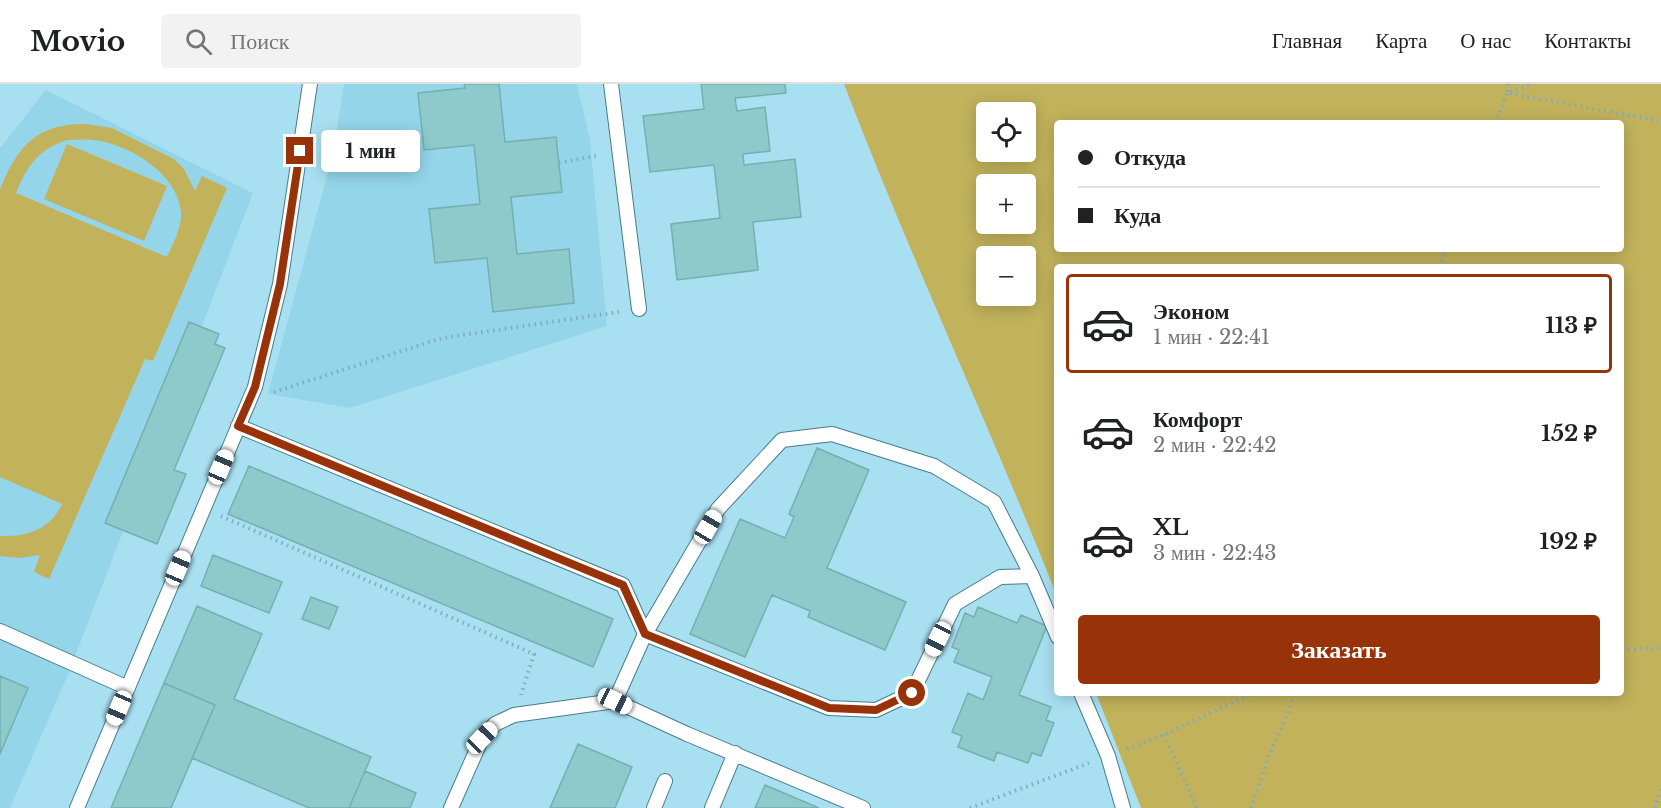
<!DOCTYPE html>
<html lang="ru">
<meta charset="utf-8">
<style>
body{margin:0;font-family:"Libre Baskerville",serif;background:#f2f2f2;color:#202124;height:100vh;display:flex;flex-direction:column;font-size:22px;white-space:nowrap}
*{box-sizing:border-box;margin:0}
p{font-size:20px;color:#757577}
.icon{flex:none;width:33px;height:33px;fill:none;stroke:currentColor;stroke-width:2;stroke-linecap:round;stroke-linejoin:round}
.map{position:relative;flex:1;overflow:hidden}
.details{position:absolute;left:1054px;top:180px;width:570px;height:432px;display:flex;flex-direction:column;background:#fff;border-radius:6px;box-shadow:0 3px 15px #0003}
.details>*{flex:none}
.top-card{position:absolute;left:1054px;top:36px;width:570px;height:132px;border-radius:6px;box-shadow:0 3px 15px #0003;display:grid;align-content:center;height:132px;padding:0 24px;background:#fff}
.fabs{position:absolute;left:976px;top:18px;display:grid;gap:12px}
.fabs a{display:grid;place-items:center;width:60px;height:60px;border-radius:6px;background:#fff;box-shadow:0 3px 15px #0003;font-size:30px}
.end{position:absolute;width:27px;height:27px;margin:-14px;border:8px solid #983209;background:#fff;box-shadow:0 0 0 3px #fff}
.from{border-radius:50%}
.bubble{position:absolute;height:42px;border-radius:6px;background:#fff;box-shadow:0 3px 15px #0003;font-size:20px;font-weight:700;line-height:42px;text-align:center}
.car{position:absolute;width:18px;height:36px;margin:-18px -9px;border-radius:8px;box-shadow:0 0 4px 2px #0007;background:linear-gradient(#fff 24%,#345 0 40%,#fff 0 76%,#345 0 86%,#fff 0)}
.top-card b{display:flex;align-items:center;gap:21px;height:57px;font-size:22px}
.top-card b+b{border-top:2px solid #e0e0e0}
.top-card i{width:15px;height:15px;background:#202124}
ul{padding:10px 0 0;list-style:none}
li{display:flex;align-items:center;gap:18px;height:99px;margin:0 12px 9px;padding:0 12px;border:3px solid transparent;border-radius:6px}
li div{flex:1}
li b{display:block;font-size:22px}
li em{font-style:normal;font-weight:700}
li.selected{border-color:#983209}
li>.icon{width:54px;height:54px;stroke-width:1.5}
.cta{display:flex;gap:12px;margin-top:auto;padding:12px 24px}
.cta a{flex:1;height:69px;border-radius:6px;background:#983209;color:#fff;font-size:24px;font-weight:700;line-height:69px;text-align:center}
header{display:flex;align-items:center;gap:36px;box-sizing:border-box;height:84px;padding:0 30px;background:#fff;border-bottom:2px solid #e0e0e0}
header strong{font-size:28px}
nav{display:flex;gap:33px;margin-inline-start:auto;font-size:21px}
.search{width:420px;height:54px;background:#f2f2f2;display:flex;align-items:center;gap:15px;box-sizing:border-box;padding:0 21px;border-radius:6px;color:#757577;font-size:22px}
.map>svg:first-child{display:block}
.built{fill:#94d5e9}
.green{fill:#c2b25c;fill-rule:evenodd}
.building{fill:#8ecacb;stroke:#74afb1;stroke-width:1.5}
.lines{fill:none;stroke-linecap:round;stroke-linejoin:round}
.lane-casing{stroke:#477c8c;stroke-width:16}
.path{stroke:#7facb9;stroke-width:4;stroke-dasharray:1.5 4.5;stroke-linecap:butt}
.lane{stroke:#fff;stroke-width:14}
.route{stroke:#983209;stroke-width:8}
</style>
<header>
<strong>Movio</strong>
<div class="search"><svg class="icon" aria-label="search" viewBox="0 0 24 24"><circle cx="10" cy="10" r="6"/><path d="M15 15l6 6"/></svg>Поиск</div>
<nav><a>Главная</a><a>Карта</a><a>О нас</a><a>Контакты</a></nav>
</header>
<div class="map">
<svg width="1661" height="724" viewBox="0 0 1661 724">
<rect width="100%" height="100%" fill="#a9e0f1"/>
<path class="built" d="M344,0h233l13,56 17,186 -257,82 -82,-14 66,-244z
M46,6l207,103 -184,479 -59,136h-10v-660z"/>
<path class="green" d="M844,0h817v724h-520l-45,-115h526v-426h-564l-1,329c-68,-172 -147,-339 -213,-512zM987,28h39v40h-39zM1058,39h564v126h-564zM1026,100v40h-39v-40zM987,172h39v40h-39z
M85,40l27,4 62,31 10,10 11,22 7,-15 25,12 -74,173 -8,-2 -96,220 -15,-7 6,-17 -21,3 -19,-2v-20c27,1 50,-6 62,-32l-62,-27v-288c18,-43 36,-65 85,-65zM68,56c8,0 16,-1 24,0 35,3 86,33 89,72 1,16 -8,31 -14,45l-151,-64c11,-27 23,-45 52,-53z
M67,60l100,42 -23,55 -100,-42z"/>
<path class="building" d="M464,0h35l6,58 51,-5 6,55 -51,5 6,57 52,-5 5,54 -81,9 -6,-54 -52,5 -6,-54 51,-5 -6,-59 -50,5 -6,-57 47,-5z
M701,0h84l1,9 -51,5 2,13 28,-4 5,44 -27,3 1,11 51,-6 6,58 -48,5 5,48 -81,10 -6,-56 49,-6 -6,-53 -64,7 -7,-56 61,-7z
M189,238l30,12 -4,10 10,4 -51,122 12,4 -29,70 -52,-21z
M817,364l52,22 -42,98 79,34 -21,48 -77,-33 2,-6 -38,-16 -27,62 -55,-23 50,-115 45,19 9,-21 -5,-3z
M249,382l364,153 -20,48 -365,-153z
M213,471l69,27 -13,31 -68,-27z
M311,513l27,10 -9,22 -27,-10z
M197,522l65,28 -28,65 137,58 -22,51h-40l-117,-50 23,-53 -51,-22z
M978,523l39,16 4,-8 26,11 -28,69 32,12 -5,13 8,3 -13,33 -9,-3 -4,10 -31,-11 -3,9 -36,-14 4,-11 -10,-4 16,-39 15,7 9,-23 -38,-15 5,-12 -7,-3 13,-34 9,4z
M0,592l28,12 -28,66z
M164,599l51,22 -44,103h-60z
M578,660l54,23 -17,41h-65z
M365,687l51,22 -6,15h-61z
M765,701l54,23h-64z"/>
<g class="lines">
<defs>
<path id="lane" d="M611,0l28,225
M238,342l385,159 22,49 184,74 47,2 36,-17 43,-89 45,-27 32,-1 26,61
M0,547l128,57
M1081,609l27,63 15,52
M615,617l72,33 176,74
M77,724l178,-421 25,-103 30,-200
M451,724l31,-70 13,-14 19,-9 101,-14 30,-67 73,-125 64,-69 50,-6 102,32 60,36 38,74
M654,724l11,-27
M712,724l23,-55"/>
</defs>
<use href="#lane" class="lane-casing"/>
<path class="path" d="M1508,0l-1,9 154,28
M1495,39l12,-30 23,-9
M559,79l40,-8
M1439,183l7,-18
M274,308l168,-54 177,-26
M221,432l313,138 -13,41
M1622,566l39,-2
M1164,651l33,73
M1127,665l37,-14 88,-42
M970,724l119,-45
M1251,724l18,-52 27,-63
M1655,724l6,-19"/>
<use href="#lane" class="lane"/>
</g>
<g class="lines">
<path class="route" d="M300,67l-20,133 -25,103 -17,39 385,159 22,49 184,74 47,2 36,-17"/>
</g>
</svg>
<div class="fabs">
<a><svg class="icon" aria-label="locate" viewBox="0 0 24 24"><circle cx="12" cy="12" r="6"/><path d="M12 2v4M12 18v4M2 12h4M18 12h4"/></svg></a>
<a>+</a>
<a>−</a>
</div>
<i class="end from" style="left:912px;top:609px"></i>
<i class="end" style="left:300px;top:67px"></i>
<div class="bubble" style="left:321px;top:46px;width:99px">1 мин</div>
<i class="car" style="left:221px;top:383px;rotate:23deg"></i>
<i class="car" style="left:708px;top:443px;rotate:30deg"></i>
<i class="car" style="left:178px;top:484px;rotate:23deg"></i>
<i class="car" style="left:938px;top:555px;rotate:206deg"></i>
<i class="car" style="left:615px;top:617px;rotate:115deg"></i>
<i class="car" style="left:119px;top:624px;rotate:203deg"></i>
<i class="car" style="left:482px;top:654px;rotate:44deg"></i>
<div class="top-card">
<b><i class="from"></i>Откуда</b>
<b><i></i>Куда</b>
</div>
<section class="details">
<ul>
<li class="selected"><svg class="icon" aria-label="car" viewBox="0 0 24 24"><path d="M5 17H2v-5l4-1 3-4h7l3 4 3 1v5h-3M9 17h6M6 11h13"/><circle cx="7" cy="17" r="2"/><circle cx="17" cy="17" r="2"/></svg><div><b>Эконом</b><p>1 мин · 22:41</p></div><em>113 ₽</em></li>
<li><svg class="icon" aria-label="car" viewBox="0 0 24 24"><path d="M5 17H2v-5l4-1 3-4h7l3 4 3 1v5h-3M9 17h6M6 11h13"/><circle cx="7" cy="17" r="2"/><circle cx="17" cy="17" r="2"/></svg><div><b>Комфорт</b><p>2 мин · 22:42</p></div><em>152 ₽</em></li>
<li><svg class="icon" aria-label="car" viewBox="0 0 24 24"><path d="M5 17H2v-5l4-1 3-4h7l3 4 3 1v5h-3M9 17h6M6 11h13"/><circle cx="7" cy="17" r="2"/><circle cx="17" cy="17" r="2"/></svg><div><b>XL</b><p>3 мин · 22:43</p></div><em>192 ₽</em></li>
</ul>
<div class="cta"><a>Заказать</a></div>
</section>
</div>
